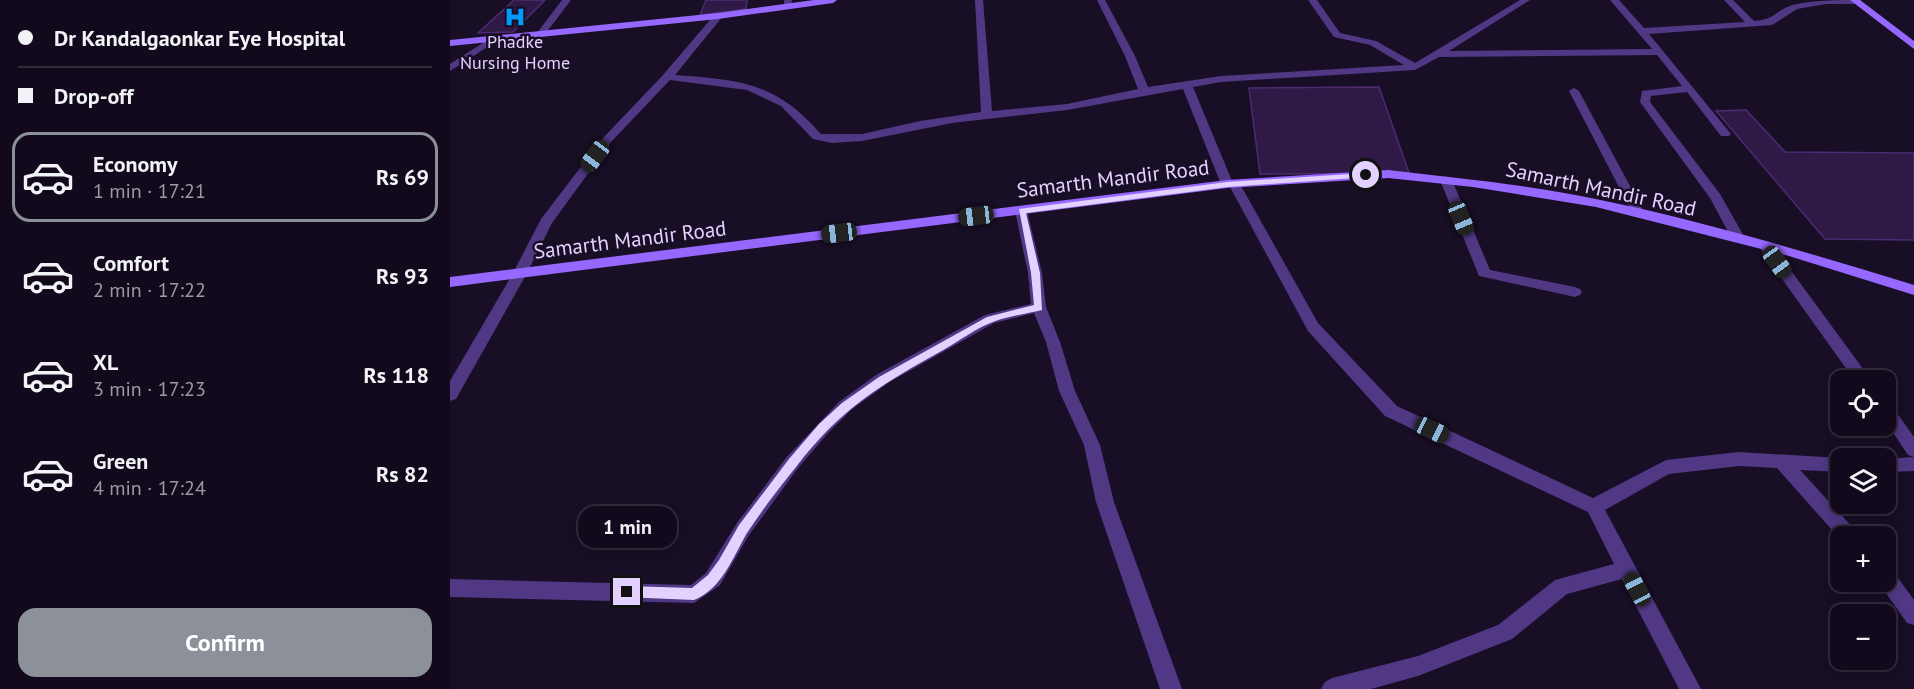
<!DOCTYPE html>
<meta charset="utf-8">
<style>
body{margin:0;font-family:"PT Sans",sans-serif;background:#1b1325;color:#f1f3f6;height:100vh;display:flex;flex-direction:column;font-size:22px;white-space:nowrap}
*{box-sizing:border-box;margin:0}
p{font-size:20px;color:#9c9aa3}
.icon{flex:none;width:33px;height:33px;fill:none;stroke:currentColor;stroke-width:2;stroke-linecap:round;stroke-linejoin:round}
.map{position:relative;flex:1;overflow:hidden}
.side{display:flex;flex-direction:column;background:#120a1c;width:450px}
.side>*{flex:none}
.guide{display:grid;align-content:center;height:132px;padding:0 18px;background:#120a1c}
.tools{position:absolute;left:1380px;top:370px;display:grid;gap:12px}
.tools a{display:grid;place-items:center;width:66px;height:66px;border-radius:12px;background:#120a1c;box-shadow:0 3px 15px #0003,0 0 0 2px #312b3b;font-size:30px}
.end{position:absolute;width:27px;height:27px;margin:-14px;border:8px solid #e3d1ff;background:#111;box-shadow:0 0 0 3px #111}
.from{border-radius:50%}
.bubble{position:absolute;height:42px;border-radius:18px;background:#120a1c;box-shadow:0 3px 15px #0003,0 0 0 2px #312b3b;font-size:20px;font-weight:600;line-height:42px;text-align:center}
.car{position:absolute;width:18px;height:36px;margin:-18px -9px;border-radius:8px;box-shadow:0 0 4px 2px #0007;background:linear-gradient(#222 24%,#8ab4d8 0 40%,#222 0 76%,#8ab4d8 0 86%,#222 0)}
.guide b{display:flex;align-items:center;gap:21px;height:57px;font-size:22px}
.guide b+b{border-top:2px solid #312b3b}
.guide i{width:15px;height:15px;background:#f1f3f6}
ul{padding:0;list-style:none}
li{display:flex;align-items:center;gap:18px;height:90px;margin:0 12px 9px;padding:0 6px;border:3px solid transparent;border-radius:18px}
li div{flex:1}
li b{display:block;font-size:22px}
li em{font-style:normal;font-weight:600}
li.on{border-color:#8c9099}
li>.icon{width:54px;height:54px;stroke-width:1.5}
.primary-button{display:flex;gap:12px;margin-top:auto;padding:12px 18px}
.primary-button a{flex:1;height:69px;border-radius:18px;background:#8c9099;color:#fff;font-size:24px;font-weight:600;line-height:69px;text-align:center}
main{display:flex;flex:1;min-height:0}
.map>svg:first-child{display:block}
.building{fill:#2f1946;stroke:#4d2b73;stroke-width:1.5}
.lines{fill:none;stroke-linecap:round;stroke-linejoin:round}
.street{fill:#503885;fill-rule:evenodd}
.secondary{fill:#9768ff;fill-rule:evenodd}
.route{fill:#e3d1ff}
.labels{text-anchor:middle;stroke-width:5;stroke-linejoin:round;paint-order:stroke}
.far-poi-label{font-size:18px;fill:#e3d1ff;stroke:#180e25}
.street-label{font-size:21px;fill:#e3d1ff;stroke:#180e25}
</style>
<main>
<section class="side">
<div class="guide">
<b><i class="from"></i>Dr Kandalgaonkar Eye Hospital</b>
<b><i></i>Drop-off</b>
</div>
<ul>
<li class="on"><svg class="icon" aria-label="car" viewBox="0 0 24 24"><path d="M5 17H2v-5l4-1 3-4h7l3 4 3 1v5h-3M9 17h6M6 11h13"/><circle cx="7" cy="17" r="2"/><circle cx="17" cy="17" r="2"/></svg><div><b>Economy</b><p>1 min · 17:21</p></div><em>Rs 69</em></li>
<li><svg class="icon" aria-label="car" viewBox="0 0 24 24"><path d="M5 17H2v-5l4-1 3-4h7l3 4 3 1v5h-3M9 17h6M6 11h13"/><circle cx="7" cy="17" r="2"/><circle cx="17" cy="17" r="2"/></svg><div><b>Comfort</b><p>2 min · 17:22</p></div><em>Rs 93</em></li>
<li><svg class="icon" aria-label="car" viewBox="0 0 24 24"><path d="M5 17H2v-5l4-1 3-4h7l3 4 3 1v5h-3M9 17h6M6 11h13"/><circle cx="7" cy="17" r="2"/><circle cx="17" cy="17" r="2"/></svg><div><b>XL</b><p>3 min · 17:23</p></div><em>Rs 118</em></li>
<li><svg class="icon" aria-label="car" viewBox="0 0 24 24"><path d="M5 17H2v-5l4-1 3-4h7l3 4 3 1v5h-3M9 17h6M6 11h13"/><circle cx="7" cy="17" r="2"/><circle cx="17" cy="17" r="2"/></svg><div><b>Green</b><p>4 min · 17:24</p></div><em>Rs 82</em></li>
</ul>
<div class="primary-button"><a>Confirm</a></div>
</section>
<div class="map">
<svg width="1464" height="689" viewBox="0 0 1464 689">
<rect width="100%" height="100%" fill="#180e25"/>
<path class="building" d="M64,0h31l-32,32 -35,1z
M256,0h41l-1,9 -46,6z
M929,87l30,86 -149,1 -11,-86z
M1296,110l39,42 129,1v87l-89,-1 -109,-128z"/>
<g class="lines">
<path class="street" d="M112,0h9l-28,37h-6v-4z
M334,0h8l-2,8h-6z
M525,0h8l9,111 75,-7 71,-15 -13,-33 -28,-56h8l30,56 13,31 73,-11 183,-11 -34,-20 -36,-8 -26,-37h9l23,33 36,8 39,22 105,-63h10l-81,51 203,-2 -42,-49h9l25,28 101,-6 -21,-22h9l21,21c23,-2 21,-11 39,-16 20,-5 44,-5 66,-5l-4,4h-29l-29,5 -25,16 -123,9 82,100 -2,2h-8l-34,-44 -36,4 -1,6 70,92 25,44 -7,4 -5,-1 -23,-43 -70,-96 2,-11 40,-5 -25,-31 -218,2 -24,13 -194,12 -28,5 39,94 8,3 78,139 79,83 196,92 73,-38 73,-8 101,6 3,1h-3v13l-40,-2 56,61 3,6h-19v2l-63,-71 -38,-2 -70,8 -64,36 96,179h-22l-57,-110 -55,15 -55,45 -94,37 -47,13h-50l4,-7 7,-4 86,-22 80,-31 57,-45 59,-16 -26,-52 -203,-96 -77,-85 -78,-144h-7l-2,-3 -38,-95 -116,21 -115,13 -90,18 -30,2 -19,-4 -32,-33 -34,-16 -77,-10 -59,62 -59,81 -25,50 -71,126 -6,2v-20l63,-108 28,-54 62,-81 60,-63 52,-61 8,2 -48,59c66,5 100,7 146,59h41l58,-13 61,-9z
M42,37l8,2 -50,32v-7z
M1124,88l5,3 66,123 -2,3h-8l-2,-3 -64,-123z
M996,176l6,4 38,90 85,17 5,2 2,3 -2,3 -5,2 -96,-21 -39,-96z
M571,207l6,4 15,62 4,34 14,35 15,49 25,54 14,57 68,187h-22l-64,-187 -12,-57 -25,-54 -13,-49 -12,-29 -40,10 -106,60 -37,27 -22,22 -31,36 -49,67 -29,50 -26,18 -244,-6v-18l241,6 15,-12 31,-50 49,-65 53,-56 37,-27 109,-60 46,-11 -3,-31 -13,-62z
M1315,241l5,1 102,139h-17l-95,-133 -2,-3 2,-3z
M1436,404l6,2 22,31v34l-28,1v-13h-3l31,-2 -6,-2 -22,-33z
M1436,568l7,3 21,29v25l-7,-2 -28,-40 7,-1z"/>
<path class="secondary" d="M364,0h23l-4,3 -115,16 -268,27v-6l268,-27z
M1400,0h10l54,41v8z
M938,170c70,8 140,15 208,29 108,22 213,54 318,86v10l-125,-39 -193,-49 -123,-20 -85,-9 -161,10 -777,99v-10l777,-97z"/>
</g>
<path class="route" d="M916,173l3,1v3l-142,10 -201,26 14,60 2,37c-16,4 -34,6 -49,12 -17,6 -32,18 -48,27 -63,35 -104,59 -149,118 -17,21 -34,43 -49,66 -14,24 -25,56 -53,67l-71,-3 -2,-5 2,-4 4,-2 65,2 16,-13 11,-15 20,-35 50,-66 30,-35 23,-21 37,-26 108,-60 47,-12 -3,-32 -12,-64 208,-27z"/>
<defs>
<symbol id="hospital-bare" viewBox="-9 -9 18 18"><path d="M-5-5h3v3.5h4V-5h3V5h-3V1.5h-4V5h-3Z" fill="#009cfc" stroke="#180e25" stroke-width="2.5" paint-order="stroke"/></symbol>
</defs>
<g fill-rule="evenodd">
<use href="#hospital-bare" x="50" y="2" width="30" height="30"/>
</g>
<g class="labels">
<g class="far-poi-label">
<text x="65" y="48">Phadke<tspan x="65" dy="21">Nursing Home</tspan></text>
</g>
<g class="street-label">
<text transform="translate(663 179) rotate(-7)" y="7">Samarth Mandir Road</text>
<text transform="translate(1151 189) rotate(12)" y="7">Samarth Mandir Road</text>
<text transform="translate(180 240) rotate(-7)" y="7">Samarth Mandir Road</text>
</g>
</g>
</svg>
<div class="tools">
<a><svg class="icon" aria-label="locate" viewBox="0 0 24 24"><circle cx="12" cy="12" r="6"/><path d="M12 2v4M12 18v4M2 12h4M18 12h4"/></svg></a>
<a><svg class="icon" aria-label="layers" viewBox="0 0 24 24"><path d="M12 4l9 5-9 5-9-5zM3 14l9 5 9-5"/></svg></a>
<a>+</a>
<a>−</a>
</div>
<i class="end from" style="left:916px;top:175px"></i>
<i class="end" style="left:177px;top:592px"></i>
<div class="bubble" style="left:128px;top:506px;width:99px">1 min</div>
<i class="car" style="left:145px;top:156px;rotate:217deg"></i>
<i class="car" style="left:526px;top:216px;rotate:263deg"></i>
<i class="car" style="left:1011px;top:218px;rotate:157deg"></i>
<i class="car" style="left:389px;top:233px;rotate:263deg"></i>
<i class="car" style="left:1327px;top:262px;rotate:144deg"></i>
<i class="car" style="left:982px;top:430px;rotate:115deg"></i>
<i class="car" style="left:1187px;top:589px;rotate:332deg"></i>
</div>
</main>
